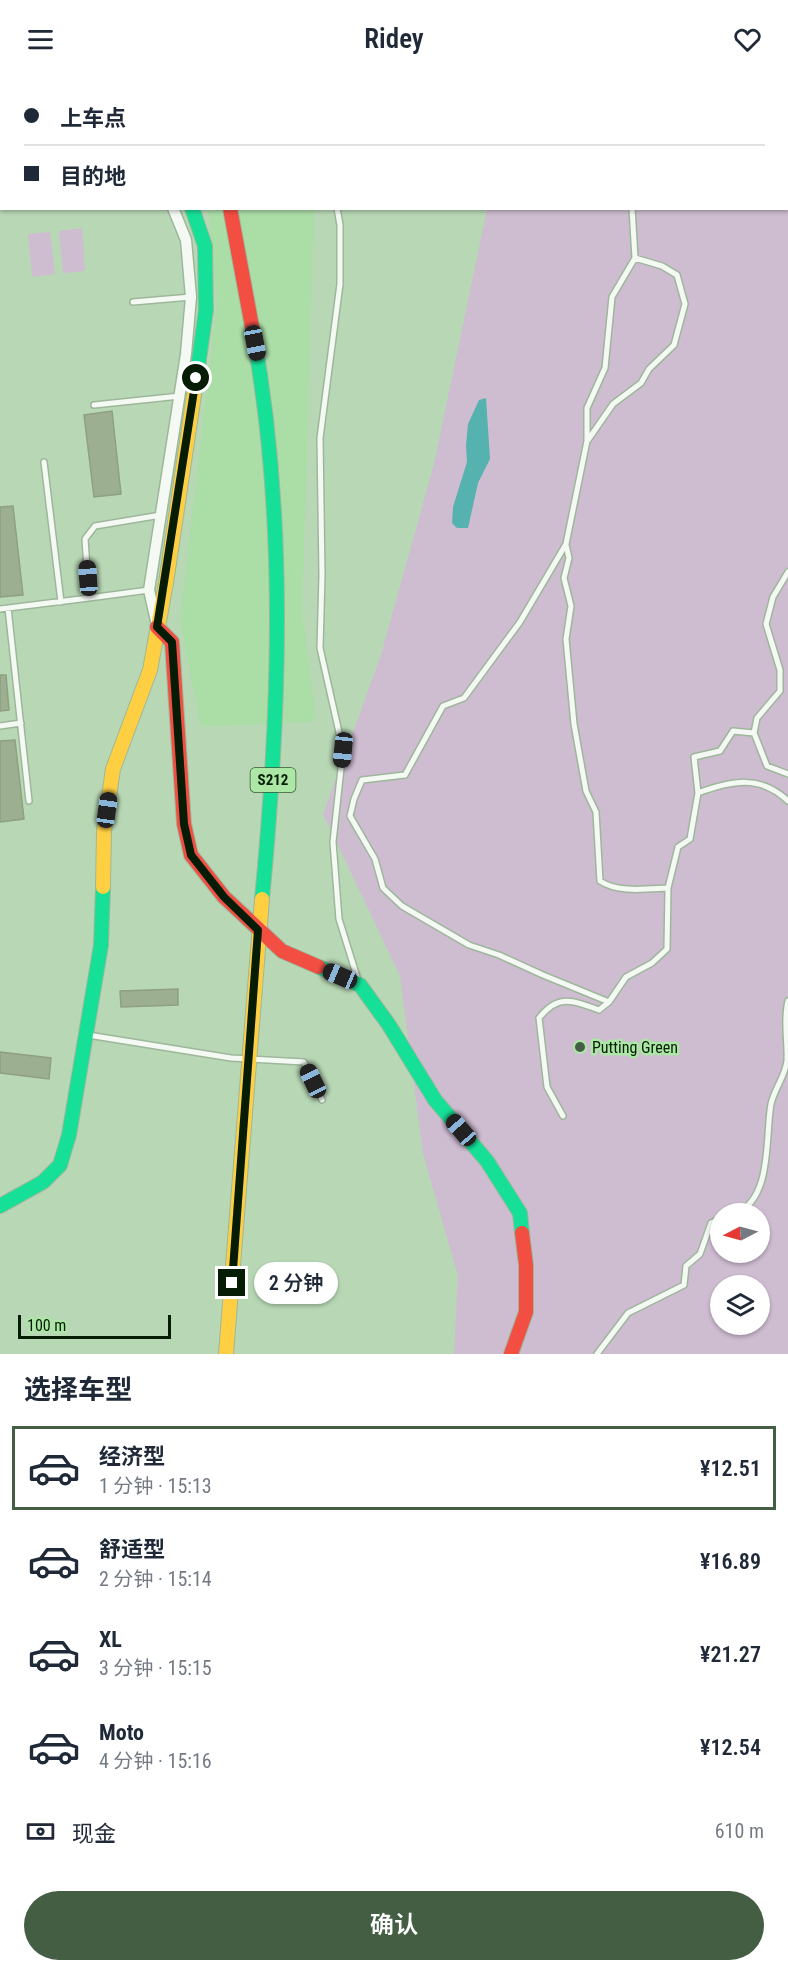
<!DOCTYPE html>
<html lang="zh">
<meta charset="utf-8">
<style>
body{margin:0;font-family:"Roboto Condensed","Noto Sans SC",sans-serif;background:#f6f6f7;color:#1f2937;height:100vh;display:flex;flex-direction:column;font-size:22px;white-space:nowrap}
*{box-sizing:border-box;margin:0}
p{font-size:20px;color:#747a83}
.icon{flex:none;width:33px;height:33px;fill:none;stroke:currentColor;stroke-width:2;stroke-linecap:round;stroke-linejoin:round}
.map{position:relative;height:1276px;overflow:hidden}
.side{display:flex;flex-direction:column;background:#fff;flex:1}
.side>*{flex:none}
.banner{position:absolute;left:0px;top:0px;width:789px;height:132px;box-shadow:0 2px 4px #0004;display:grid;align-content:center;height:132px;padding:0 24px;background:#fff}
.needle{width:39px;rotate:264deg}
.tools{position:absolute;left:710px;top:1125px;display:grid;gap:12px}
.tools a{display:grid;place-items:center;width:60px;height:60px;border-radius:50%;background:#fff;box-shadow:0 2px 4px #0004;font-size:30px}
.scale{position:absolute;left:18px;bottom:15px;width:153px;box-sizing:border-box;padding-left:6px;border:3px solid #061c05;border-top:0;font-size:16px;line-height:21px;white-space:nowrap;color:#061c05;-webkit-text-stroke:4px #ace7a6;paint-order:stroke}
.end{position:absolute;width:27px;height:27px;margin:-14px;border:8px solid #061c05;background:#fff;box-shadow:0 0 0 3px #fff}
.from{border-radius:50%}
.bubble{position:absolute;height:42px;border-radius:21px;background:#fff;box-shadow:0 2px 4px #0004;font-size:20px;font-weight:600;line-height:42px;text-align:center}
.car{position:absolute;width:18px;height:36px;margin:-18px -9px;border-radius:8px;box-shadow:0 0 4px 2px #0007;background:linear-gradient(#222 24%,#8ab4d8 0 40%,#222 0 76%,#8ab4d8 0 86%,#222 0)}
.banner b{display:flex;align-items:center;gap:21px;height:57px;font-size:22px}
.banner b+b{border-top:2px solid #e0e1e3}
.banner i{width:15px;height:15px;background:#1f2937}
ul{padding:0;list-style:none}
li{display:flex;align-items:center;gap:18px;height:84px;margin:0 12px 9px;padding:0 12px;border:3px solid transparent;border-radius:0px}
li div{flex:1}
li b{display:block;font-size:22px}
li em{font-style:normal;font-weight:600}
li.active{border-color:#445e43}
li>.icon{width:54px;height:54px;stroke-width:1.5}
h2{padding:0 24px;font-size:27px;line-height:72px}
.pay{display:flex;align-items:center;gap:15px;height:66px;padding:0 24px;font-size:22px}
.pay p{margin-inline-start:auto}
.cta{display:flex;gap:12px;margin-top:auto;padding:12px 24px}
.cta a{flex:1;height:69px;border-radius:36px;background:#445e43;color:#fff;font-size:24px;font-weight:600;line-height:69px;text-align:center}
header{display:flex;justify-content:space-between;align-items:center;height:78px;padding:0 24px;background:#fff;font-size:27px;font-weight:600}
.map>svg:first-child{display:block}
.built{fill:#abdda7}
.green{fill:#cebcd1;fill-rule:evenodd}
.water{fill:#55b2ae}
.building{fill:#9caf90;stroke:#8ea081;stroke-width:1.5}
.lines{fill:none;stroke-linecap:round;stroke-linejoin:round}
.lane-casing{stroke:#9eb79b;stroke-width:8}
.street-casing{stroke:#9eb79b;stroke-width:13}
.fast-casing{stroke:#9eb79b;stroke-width:16}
.slow-casing{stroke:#9eb79b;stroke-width:16}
.jam-casing{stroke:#9eb79b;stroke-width:16}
.lane{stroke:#f4f9f4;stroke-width:5}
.street{stroke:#f4f9f4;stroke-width:10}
.fast{stroke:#16e098;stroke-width:14}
.slow{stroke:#ffcf43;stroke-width:14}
.jam{stroke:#f24e42;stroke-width:14}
.route{stroke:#061c05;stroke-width:8}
.poi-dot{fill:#445e43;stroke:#ace7a6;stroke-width:2}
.labels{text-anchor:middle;stroke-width:5;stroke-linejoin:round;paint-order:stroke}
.shield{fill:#ace7a6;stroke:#385935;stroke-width:1.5}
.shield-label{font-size:15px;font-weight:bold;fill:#061c05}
.poi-label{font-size:16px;fill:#061c05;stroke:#ace7a6;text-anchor:start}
</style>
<header><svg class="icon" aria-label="menu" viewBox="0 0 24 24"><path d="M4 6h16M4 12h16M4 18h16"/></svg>Ridey<svg class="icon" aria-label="heart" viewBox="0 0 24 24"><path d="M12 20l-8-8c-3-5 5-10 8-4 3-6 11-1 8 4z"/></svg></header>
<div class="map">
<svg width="788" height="1276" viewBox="0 0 788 1276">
<rect width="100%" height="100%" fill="#b8d8b5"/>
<path class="built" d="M208,131h106l-12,404 14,108 -115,6 -21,-106 37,-323z"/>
<path class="green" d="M457,0h331v1276h-334l4,-78 -35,-122 -23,-178 -77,-162 57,-156 54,-194 53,-255 301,-1v-128zM720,1136h39v38h-39zM720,1208h39v38h-39z
M82,150l3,43 -22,2 -4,-42z
M50,154l5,42 -23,3 -4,-43z"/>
<path class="water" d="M486,320l4,61 -12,24 -10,45h-11l-5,-5 1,-16 14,-45 -1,-17 2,-21 11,-24z"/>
<path class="building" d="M112,333l9,83 -27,3 -10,-82z
M13,428l10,89 -23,2v-90z
M0,597h6l3,35 -9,1z
M15,662l9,79 -24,3v-81z
M178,911v16l-57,2 -1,-16z
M0,974l51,6 -2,21 -49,-6z"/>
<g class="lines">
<defs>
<path id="lane" d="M619,0v2
M752,0l1,2
M337,130l3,17v59l-20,154 2,137 -2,73 23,102 -10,92 6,77 19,61
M632,130l3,50 -23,39 -7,71 -18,40v33l-21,103 -46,78 -56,76 -21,8 -38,69 -43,5 -8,19 -4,17 25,43 8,29 19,18 67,39 30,10 44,20 66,27 17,-25 26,-14 15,-14 1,-61 10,-41 12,-8 8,-46c33,-12 62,-19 90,8
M133,224l58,-5
M94,327l86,-9
M588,362l25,-36 28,-21 8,-14 25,-24 11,-41 -8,-29 -15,-9 -27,-8
M44,384l17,140
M566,467l3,13 -5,20 7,28 -5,33 8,85 12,67 10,21 4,69c18,12 46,8 68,7
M788,494l-15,25 -7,27 14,46v21l-23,27 -3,15 13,33 21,8
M89,520l60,-8
M8,530l21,193
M0,531l89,-11 -4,-59 10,-13 66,-11
M0,648l21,-3
M698,715l-4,-36 26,-6 13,-20 21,2
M88,957l143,23 73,4 18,38
M563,1038l-16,-29 -8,-69c19,-24 33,-18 60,-8l10,-8
M735,1136c38,-15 30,-78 36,-110 3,-14 14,-28 16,-43 1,-20 -4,-40 1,-60
M597,1276l31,-41 56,-28 2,-19 14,-12 11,-31 9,-4"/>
<path id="street" d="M144,0l1,2
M156,543l-7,-31 37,-236 5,-57 -5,-57 -13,-32"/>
<path id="fast" d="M160,0l1,2
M192,130l13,38 1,64 -12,85
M253,254c34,186 27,379 9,567
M319,889l41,18 29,40 46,75 52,61 33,52 2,20
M0,1128l43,-24 17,-17 9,-30 32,-190 2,-58"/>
<path id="slow" d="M192,0v2
M103,809l1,-56 9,-62 37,-99 16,-87 28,-188
M226,1276l36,-455"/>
<path id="jam" d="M230,130l23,124
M157,549l15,15 12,182 7,31 33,42 58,54 37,16
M511,1276l15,-42v-47l-4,-32"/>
</defs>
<use href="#lane" class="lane-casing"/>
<use href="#street" class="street-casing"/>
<use href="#fast" class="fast-casing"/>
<use href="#slow" class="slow-casing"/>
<use href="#jam" class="jam-casing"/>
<use href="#lane" class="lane"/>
<use href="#street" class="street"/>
<use href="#fast" class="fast"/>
<use href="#slow" class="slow"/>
<use href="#jam" class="jam"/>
</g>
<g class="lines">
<path class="route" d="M196,300l-39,249 15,15 12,182 7,31 33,42 34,33 -26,353"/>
</g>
<circle class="poi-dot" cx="580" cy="969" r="6"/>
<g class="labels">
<rect class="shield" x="250.5" y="690" width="45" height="24" rx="4.5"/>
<g class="shield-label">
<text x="273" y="707">S212</text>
</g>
<g class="poi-label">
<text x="592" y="975">Putting Green</text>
</g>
</g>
</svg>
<div class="tools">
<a><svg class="needle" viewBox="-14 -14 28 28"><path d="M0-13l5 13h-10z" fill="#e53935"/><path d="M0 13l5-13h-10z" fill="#747a83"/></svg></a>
<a><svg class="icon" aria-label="layers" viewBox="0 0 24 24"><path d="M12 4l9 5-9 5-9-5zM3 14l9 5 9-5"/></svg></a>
</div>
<div class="scale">100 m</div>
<i class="end from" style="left:196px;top:300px"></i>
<i class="end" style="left:232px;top:1205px"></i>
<div class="bubble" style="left:254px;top:1184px;width:84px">2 分钟</div>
<i class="car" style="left:255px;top:265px;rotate:169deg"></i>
<i class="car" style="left:88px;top:500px;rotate:356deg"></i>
<i class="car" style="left:343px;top:672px;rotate:186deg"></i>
<i class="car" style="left:107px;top:732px;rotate:8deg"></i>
<i class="car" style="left:340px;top:898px;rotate:293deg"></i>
<i class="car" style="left:313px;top:1003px;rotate:334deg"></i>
<i class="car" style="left:461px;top:1052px;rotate:319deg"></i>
<div class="banner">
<b><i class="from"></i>上车点</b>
<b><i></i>目的地</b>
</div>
</div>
<section class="side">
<h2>选择车型</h2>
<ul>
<li class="active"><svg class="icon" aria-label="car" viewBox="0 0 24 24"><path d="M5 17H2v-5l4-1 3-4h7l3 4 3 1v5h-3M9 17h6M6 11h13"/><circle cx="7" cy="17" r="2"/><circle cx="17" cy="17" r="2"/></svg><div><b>经济型</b><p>1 分钟 · 15:13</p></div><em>¥12.51</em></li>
<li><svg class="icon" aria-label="car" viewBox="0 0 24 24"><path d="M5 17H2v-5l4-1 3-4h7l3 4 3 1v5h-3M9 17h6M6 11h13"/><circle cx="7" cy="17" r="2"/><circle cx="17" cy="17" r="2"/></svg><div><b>舒适型</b><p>2 分钟 · 15:14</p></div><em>¥16.89</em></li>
<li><svg class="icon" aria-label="car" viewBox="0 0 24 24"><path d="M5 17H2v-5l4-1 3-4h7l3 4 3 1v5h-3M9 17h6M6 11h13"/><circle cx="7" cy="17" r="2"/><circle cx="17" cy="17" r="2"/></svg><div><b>XL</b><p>3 分钟 · 15:15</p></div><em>¥21.27</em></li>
<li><svg class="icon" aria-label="car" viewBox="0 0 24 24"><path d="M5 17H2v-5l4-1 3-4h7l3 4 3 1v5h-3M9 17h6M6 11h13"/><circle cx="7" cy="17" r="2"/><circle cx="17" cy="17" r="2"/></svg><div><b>Moto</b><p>4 分钟 · 15:16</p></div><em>¥12.54</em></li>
</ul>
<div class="pay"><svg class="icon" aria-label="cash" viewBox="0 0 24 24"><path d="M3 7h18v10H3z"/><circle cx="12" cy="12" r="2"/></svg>现金<p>610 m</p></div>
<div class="cta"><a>确认</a></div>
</section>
